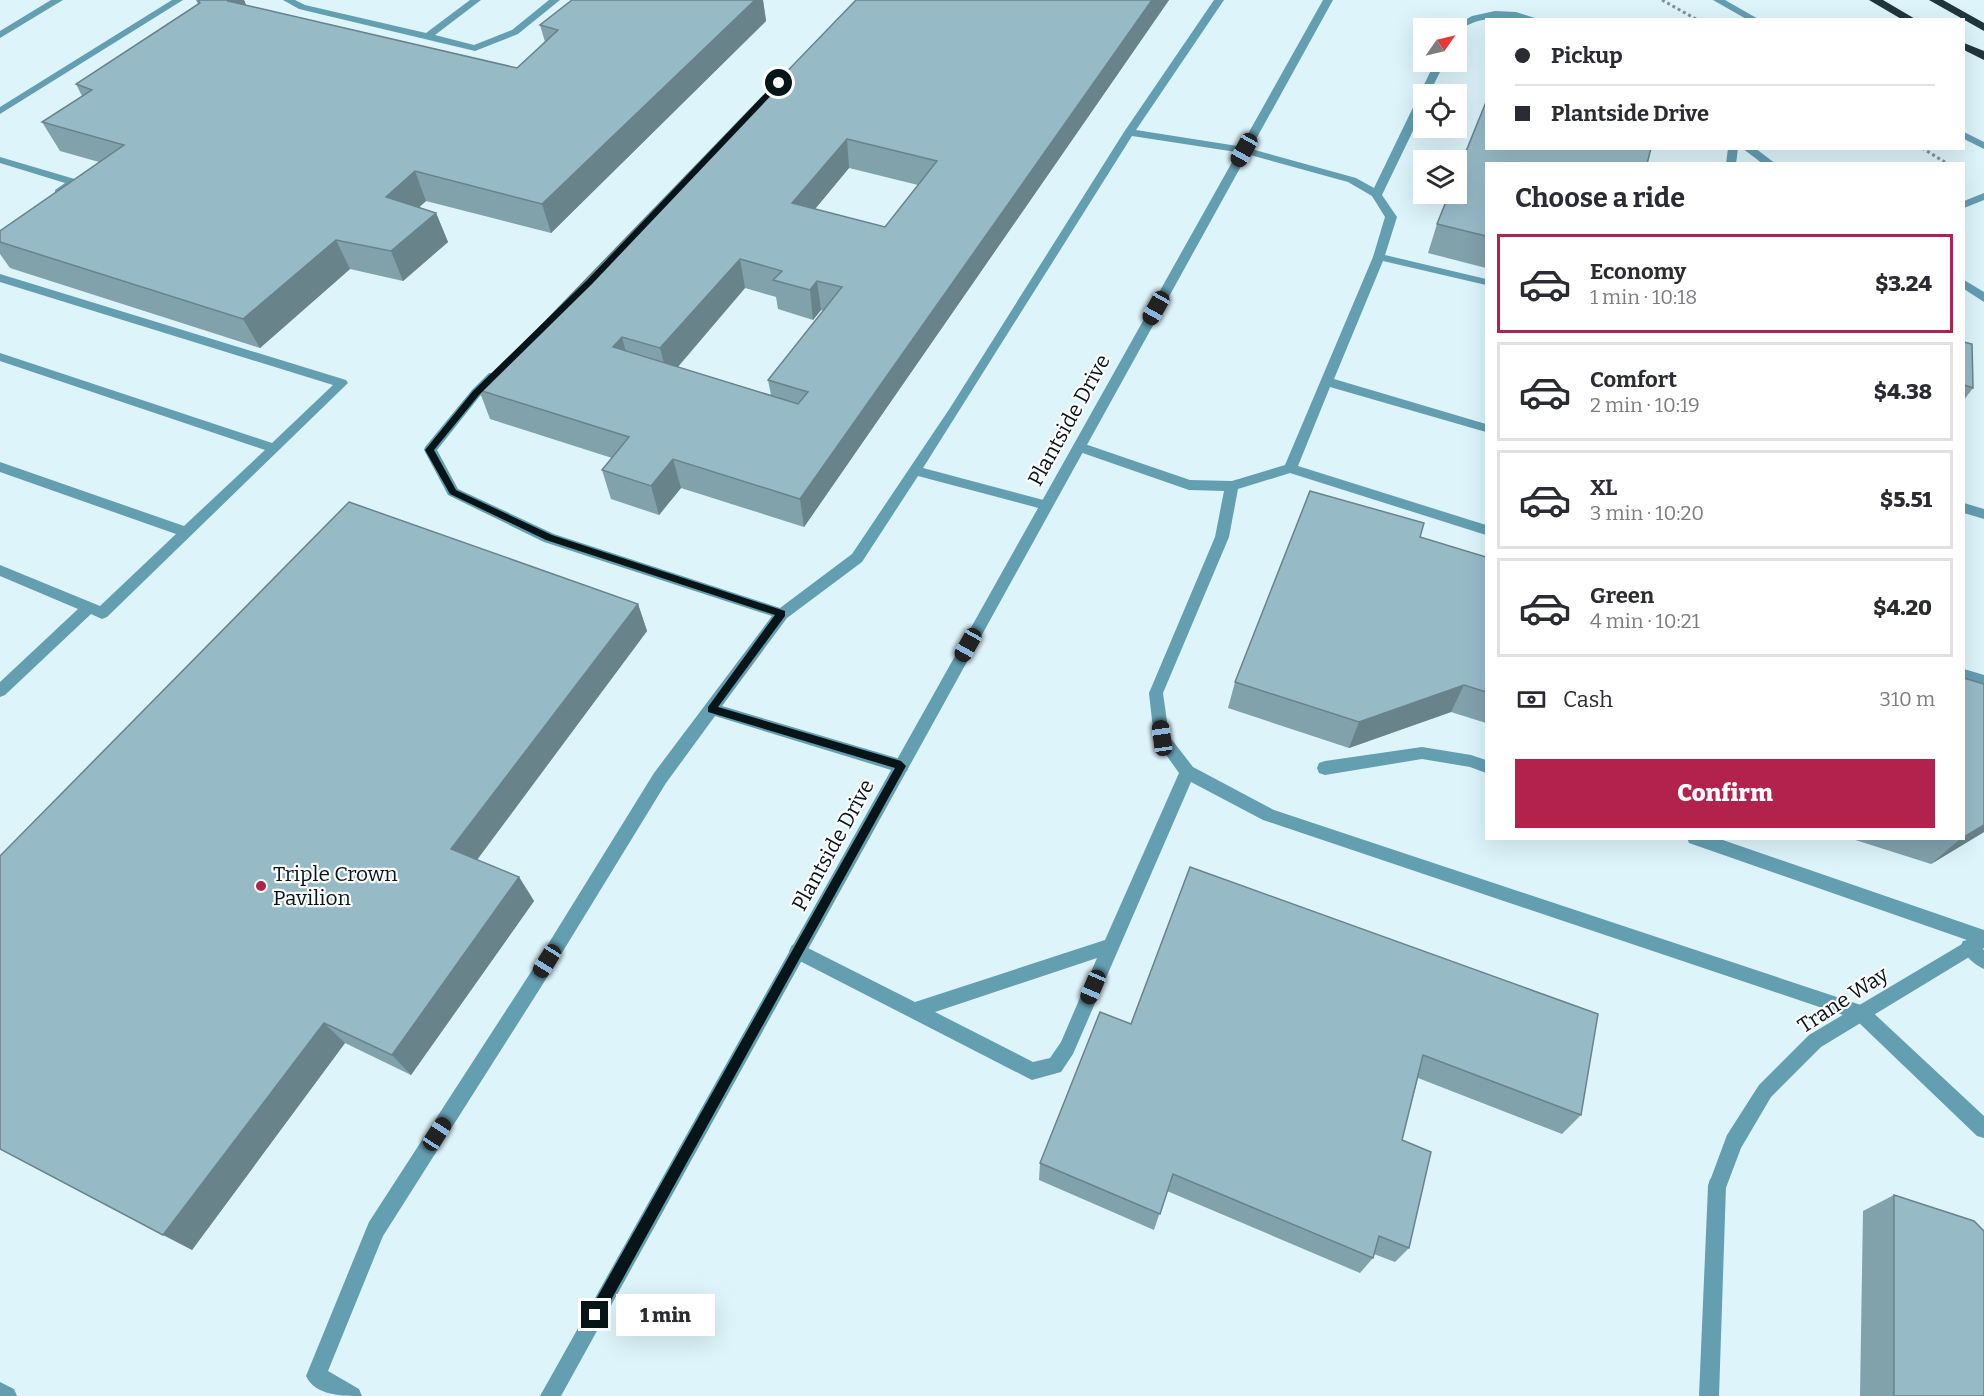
<!DOCTYPE html>
<meta charset="utf-8">
<style>
body{margin:0;font-family:Bitter,serif;background:#f7f7f7;color:#2b2b33;height:100vh;display:flex;flex-direction:column;font-size:22px;white-space:nowrap}
*{box-sizing:border-box;margin:0}
p{font-size:20px;color:#7c7c81}
.icon{flex:none;width:33px;height:33px;fill:none;stroke:currentColor;stroke-width:2;stroke-linecap:round;stroke-linejoin:round}
.map{position:relative;flex:1;overflow:hidden}
.details{position:absolute;left:1485px;top:162px;width:480px;height:678px;display:flex;flex-direction:column;background:#fff;border-radius:0px;box-shadow:0 6px 24px #0002}
.details>*{flex:none}
.guide{position:absolute;left:1485px;top:18px;width:480px;height:132px;border-radius:0px;box-shadow:0 6px 24px #0002;display:grid;align-content:center;height:132px;padding:0 30px;background:#fff}
.needle{width:39px;rotate:56deg}
.controls{position:absolute;left:1413px;top:18px;display:grid;gap:12px}
.controls a{display:grid;place-items:center;width:54px;height:54px;border-radius:0px;background:#fff;box-shadow:0 6px 24px #0002;font-size:30px}
.end{position:absolute;width:27px;height:27px;margin:-14px;border:8px solid #071519;background:#fff;box-shadow:0 0 0 3px #fff}
.from{border-radius:50%}
.bubble{position:absolute;height:42px;border-radius:0px;background:#fff;box-shadow:0 6px 24px #0002;font-size:20px;font-weight:800;line-height:42px;text-align:center}
.car{position:absolute;width:18px;height:36px;margin:-18px -9px;border-radius:8px;box-shadow:0 0 4px 2px #0007;background:linear-gradient(#222 24%,#8ab4d8 0 40%,#222 0 76%,#8ab4d8 0 86%,#222 0)}
.guide b{display:flex;align-items:center;gap:21px;height:57px;font-size:22px}
.guide b+b{border-top:2px solid #e1e1e2}
.guide i{width:15px;height:15px;background:#2b2b33}
ul{padding:0;list-style:none}
li{display:flex;align-items:center;gap:18px;height:99px;margin:0 12px 9px;padding:0 18px;border:3px solid #e1e1e2;border-radius:0px}
li div{flex:1}
li b{display:block;font-size:22px}
li em{font-style:normal;font-weight:800}
li.current{border-color:#b3224c}
li>.icon{width:54px;height:54px;stroke-width:1.5}
h2{padding:0 30px;font-size:27px;line-height:72px}
.pay{display:flex;align-items:center;gap:15px;height:66px;padding:0 30px;font-size:22px}
.pay p{margin-inline-start:auto}
.button{display:flex;gap:12px;margin-top:auto;padding:12px 30px}
.button a{flex:1;height:69px;border-radius:0px;background:#b3224c;color:#fff;font-size:24px;font-weight:800;line-height:69px;text-align:center}
.map>svg:first-child{display:block}
.lines{fill:none;stroke-linecap:round;stroke-linejoin:round}
.path{stroke:#809399;stroke-width:3;stroke-dasharray:3 3;stroke-linecap:butt}
.service{fill:#639eb1;fill-rule:evenodd}
.minor{fill:#639eb1;fill-rule:evenodd}
.tertiary{fill:#639eb1;fill-rule:evenodd}
.motorway{fill:#20363d;fill-rule:evenodd}
.wall{fill:#81a1ab;fill-rule:evenodd}
.shaded-wall{fill:#69838b}
.building{fill:#96bbc7;stroke:#69838b;stroke-width:1.5;fill-rule:evenodd}
.route{fill:#071519}
.poi-dot{fill:#b3224c;stroke:#fcfcfc;stroke-width:2}
.labels{text-anchor:middle;stroke-width:4.5;stroke-linejoin:round;paint-order:stroke}
.street-label{font-size:21px;fill:#071519;stroke:#fcfcfc}
.poi-label{font-size:21px;fill:#071519;stroke:#fcfcfc;text-anchor:start}
</style>
<div class="map">
<svg width="1984" height="1396" viewBox="0 0 1984 1396">
<rect width="100%" height="100%" fill="#ddf4fb"/>
<g class="lines">
<path class="path" d="M1662,0l34,19
M1922,148l26,16"/>
<path class="service" d="M51,0h12l-63,38v-7z
M172,0h11l-183,114v-7z
M283,0h12l10,5 121,28 44,-33h11l-46,35 39,10 38,-15 37,-30h11l-42,34 -43,17 -176,-42z
M1214,0h10l-88,130 108,17 112,31 18,10 61,-126h10l-16,32h-5v14l-42,87 15,22 -12,38 101,24v6l-103,-24 -49,118 152,45v8l-156,-45 -32,79 188,59v10l-196,-62 -52,16 -9,48 -66,156 6,43 24,31 81,43 593,197 117,109v22l-7,-2 -122,-117 -592,-199 -72,-38 -118,272 -12,18 -29,8 -6,-3 -234,-120 -3,-6 3,-6 6,-2 117,59 190,-62 74,-167 -25,-35 -5,-45 66,-156 9,-46 -35,-1 -115,-40 -1,-3 6,-5 111,38 42,1 53,-16 88,-208 12,-40 -13,-21 -24,-14 -105,-29 -111,-17 -209,332 128,34 2,3 -2,3 -5,2 -128,-34 -56,86 -75,56 -65,88 185,55 2,5 -2,5 -6,2 -186,-57 -49,67 -125,204 -158,249 -55,135 31,18 3,7c-19,0 -47,0 -56,-20l63,-154 160,-247 125,-202 118,-157 -228,-74 -96,-47 -24,-45 1,-3 47,-57 17,-17h8l2,3 -2,3 -17,17 -43,54 21,39 96,45 226,74 72,-54 98,-146 174,-276zM1097,958l-36,84 -11,16 -17,4 -98,-50z
M1495,11l21,1 25,8c-30,0 -55,-8 -82,10l-8,-2 21,-12z
M1728,148h10l-2,16h-10z
M1742,148h13l21,16h-13z
M0,157l78,23 1,2 -16,12h-8v-4l10,-7 -65,-20z
M1984,193v7l-20,8v-7z
M0,274l346,106 2,3 -241,234 -5,2 -11,-5 -86,81 -5,2v-15l78,-73 -78,-33v-11l100,41 76,-72 -176,-62v-10l184,64 81,-76 -265,-89v-8l272,90 61,-58 -333,-103z
M1964,280l20,12v10l-20,-13z
M1964,503l20,6v10l-20,-6z
M1964,669l20,6v12l-20,-6z
M1422,747l49,8 15,5v13l-16,-6 -48,-8 -97,16 -6,-2 -2,-5 2,-5 6,-2z
M1687,838h30l267,92v16l-7,-3 7,7v19c-9,-4 -19,-13 -24,-22l3,-6 4,-1 -278,-97z
M1717,1177l7,2 2,7 -7,210h-20l9,-210 2,-7z
M0,1382l14,7 3,7h-17z"/>
<path class="minor" d="M1984,931v17l-163,99 -50,50 -30,51 -17,45 -7,2 -7,-2 -2,-7 19,-51 32,-50 50,-50z"/>
<path class="tertiary" d="M1323,0h10l-772,1396h-21z
M1713,0h12l35,20h-12z
M1964,132l20,10v7l-20,-10z"/>
<path class="motorway" d="M1869,0h14l34,20h-14z
M1929,0h14l41,23v8z
M1964,43l20,8v9l-20,-10z"/>
</g>
<path class="wall" d="M196,0h48l2,5 271,63 28,-26 -5,-17 32,-25h191l3,21 -215,212 -125,-32 -7,6 17,6 12,29 -45,39 -53,-12 -90,79 -250,-80 -10,-14v-23l99,-69 -39,-11 -18,-29 40,-26 -6,-12 122,-80z
M856,0h313l-365,527 -123,-39 -22,27 -48,-16 -9,-29 10,-12 -122,-39 -11,-29zM849,168l69,17 -33,42 -70,-18zM745,288l31,9 2,12 35,11 8,-10 3,1 -56,69 3,15 -93,-28z
M1486,164v104l-58,-15 9,-29z
M1964,342l9,46 -9,12z
M1420,537l66,20v166l-35,-11 -102,36 -121,-40 7,-26z
M638,604l9,27 -170,229 42,17 15,24 -123,174 -66,-32 -153,207 -192,-394z
M1984,832l-53,32 -82,-26h115z
M1190,867l391,248 -19,19 -144,-56 -16,62 7,108 -14,14 -21,-8 -1,4 -13,15 -193,-82 -13,39 -115,-50 1,-17 91,-139z
M1894,1195l90,201h-124l3,-185z"/>
<path class="shaded-wall" d="M229,0h15l7,17 -23,-16z
M755,0h8l3,21 -215,212 -9,-29z
M1152,0h17l-365,527 -4,-28z
M847,139l2,29 -53,64 -4,-29z
M415,171l11,30 -27,25 -13,-29z
M436,213l12,29 -45,39 -12,-30z
M336,240l14,29 -90,79 -17,-29z
M740,259l5,29 -77,90 -8,-30z
M817,281l4,29 -8,10 -3,-30z
M622,337l8,30 -17,-20z
M673,459l8,29 -22,27 -8,-29z
M638,604l9,27 -180,242 -16,-24z
M1464,685l-13,27 -102,36 10,-26z
M1984,825v7l-53,32 28,-24 5,-2v-1z
M519,877l15,24 -123,174 -19,-20z
M324,1023l21,20 -153,207 -29,-15z"/>
<path class="building" d="M198,0h31l-1,1 289,67 41,-38 -18,-5 32,-25h183l-213,204 -127,-33 -29,26 50,16 -45,38 -55,-11 -93,79 -243,-77v-11l124,-86 -82,-23 50,-32 -16,-6 124,-81z
M856,0h296l-352,499 -127,-40 -22,27 -49,-16 27,-33 -150,-47zM847,139l90,22 -52,66 -93,-24zM740,259l42,12 -9,9 37,10 7,-9 25,6 -74,93 40,12 -10,12 -185,-57 9,-10 38,11z
M1486,102v46h165l-4,16h-161v72l-49,-12 12,-30h7v-18z
M1964,342l8,2 1,44 -9,-3z
M1310,491l114,32 -4,14 66,20v135l-22,-7 -105,37 -124,-40z
M349,502l289,102 -187,245 68,28 -127,178 -68,-32 -161,212 -163,-86v-293z
M1964,678l20,6v141l-20,12z
M1190,867l408,147 -17,101 -158,-60 -21,85 29,12 -22,96 -30,-12 -6,22 -200,-84 -13,40 -120,-51 60,-151 31,12z
M1894,1195l80,26 10,10v165h-90z"/>
<path class="route" d="M777,81l6,2 -191,201 -113,111 -45,55 22,40 96,45 233,76v5l-67,91 183,54 5,5 -306,554 -5,2 -5,-2 -1,-5 1,-5 305,-542 -187,-56v-5l67,-92 -229,-75 -96,-46 -25,-44 48,-59 114,-111z"/>
<circle class="poi-dot" cx="261" cy="886" r="6"/>
<g class="labels">
<g class="street-label">
<text transform="translate(1069 420) rotate(-61)" y="7">Plantside Drive</text>
<text transform="translate(833 845) rotate(-61)" y="7">Plantside Drive</text>
<text transform="translate(1843 1000) rotate(-33)" y="7">Trane Way</text>
</g>
<g class="poi-label">
<text x="273" y="881">Triple Crown<tspan x="273" dy="24">Pavilion</tspan></text>
</g>
</g>
</svg>
<div class="controls">
<a><svg class="needle" viewBox="-14 -14 28 28"><path d="M0-13l5 13h-10z" fill="#e53935"/><path d="M0 13l5-13h-10z" fill="#7c7c81"/></svg></a>
<a><svg class="icon" aria-label="locate" viewBox="0 0 24 24"><circle cx="12" cy="12" r="6"/><path d="M12 2v4M12 18v4M2 12h4M18 12h4"/></svg></a>
<a><svg class="icon" aria-label="layers" viewBox="0 0 24 24"><path d="M12 4l9 5-9 5-9-5zM3 14l9 5 9-5"/></svg></a>
</div>
<i class="end from" style="left:779px;top:83px"></i>
<i class="end" style="left:595px;top:1315px"></i>
<div class="bubble" style="left:616px;top:1294px;width:99px">1 min</div>
<i class="car" style="left:1244px;top:150px;rotate:209deg"></i>
<i class="car" style="left:1156px;top:308px;rotate:209deg"></i>
<i class="car" style="left:968px;top:645px;rotate:209deg"></i>
<i class="car" style="left:1162px;top:738px;rotate:352deg"></i>
<i class="car" style="left:547px;top:961px;rotate:212deg"></i>
<i class="car" style="left:1093px;top:987px;rotate:203deg"></i>
<i class="car" style="left:437px;top:1134px;rotate:33deg"></i>
<div class="guide">
<b><i class="from"></i>Pickup</b>
<b><i></i>Plantside Drive</b>
</div>
<section class="details">
<h2>Choose a ride</h2>
<ul>
<li class="current"><svg class="icon" aria-label="car" viewBox="0 0 24 24"><path d="M5 17H2v-5l4-1 3-4h7l3 4 3 1v5h-3M9 17h6M6 11h13"/><circle cx="7" cy="17" r="2"/><circle cx="17" cy="17" r="2"/></svg><div><b>Economy</b><p>1 min · 10:18</p></div><em>$3.24</em></li>
<li><svg class="icon" aria-label="car" viewBox="0 0 24 24"><path d="M5 17H2v-5l4-1 3-4h7l3 4 3 1v5h-3M9 17h6M6 11h13"/><circle cx="7" cy="17" r="2"/><circle cx="17" cy="17" r="2"/></svg><div><b>Comfort</b><p>2 min · 10:19</p></div><em>$4.38</em></li>
<li><svg class="icon" aria-label="car" viewBox="0 0 24 24"><path d="M5 17H2v-5l4-1 3-4h7l3 4 3 1v5h-3M9 17h6M6 11h13"/><circle cx="7" cy="17" r="2"/><circle cx="17" cy="17" r="2"/></svg><div><b>XL</b><p>3 min · 10:20</p></div><em>$5.51</em></li>
<li><svg class="icon" aria-label="car" viewBox="0 0 24 24"><path d="M5 17H2v-5l4-1 3-4h7l3 4 3 1v5h-3M9 17h6M6 11h13"/><circle cx="7" cy="17" r="2"/><circle cx="17" cy="17" r="2"/></svg><div><b>Green</b><p>4 min · 10:21</p></div><em>$4.20</em></li>
</ul>
<div class="pay"><svg class="icon" aria-label="cash" viewBox="0 0 24 24"><path d="M3 7h18v10H3z"/><circle cx="12" cy="12" r="2"/></svg>Cash<p>310 m</p></div>
<div class="button"><a>Confirm</a></div>
</section>
</div>
